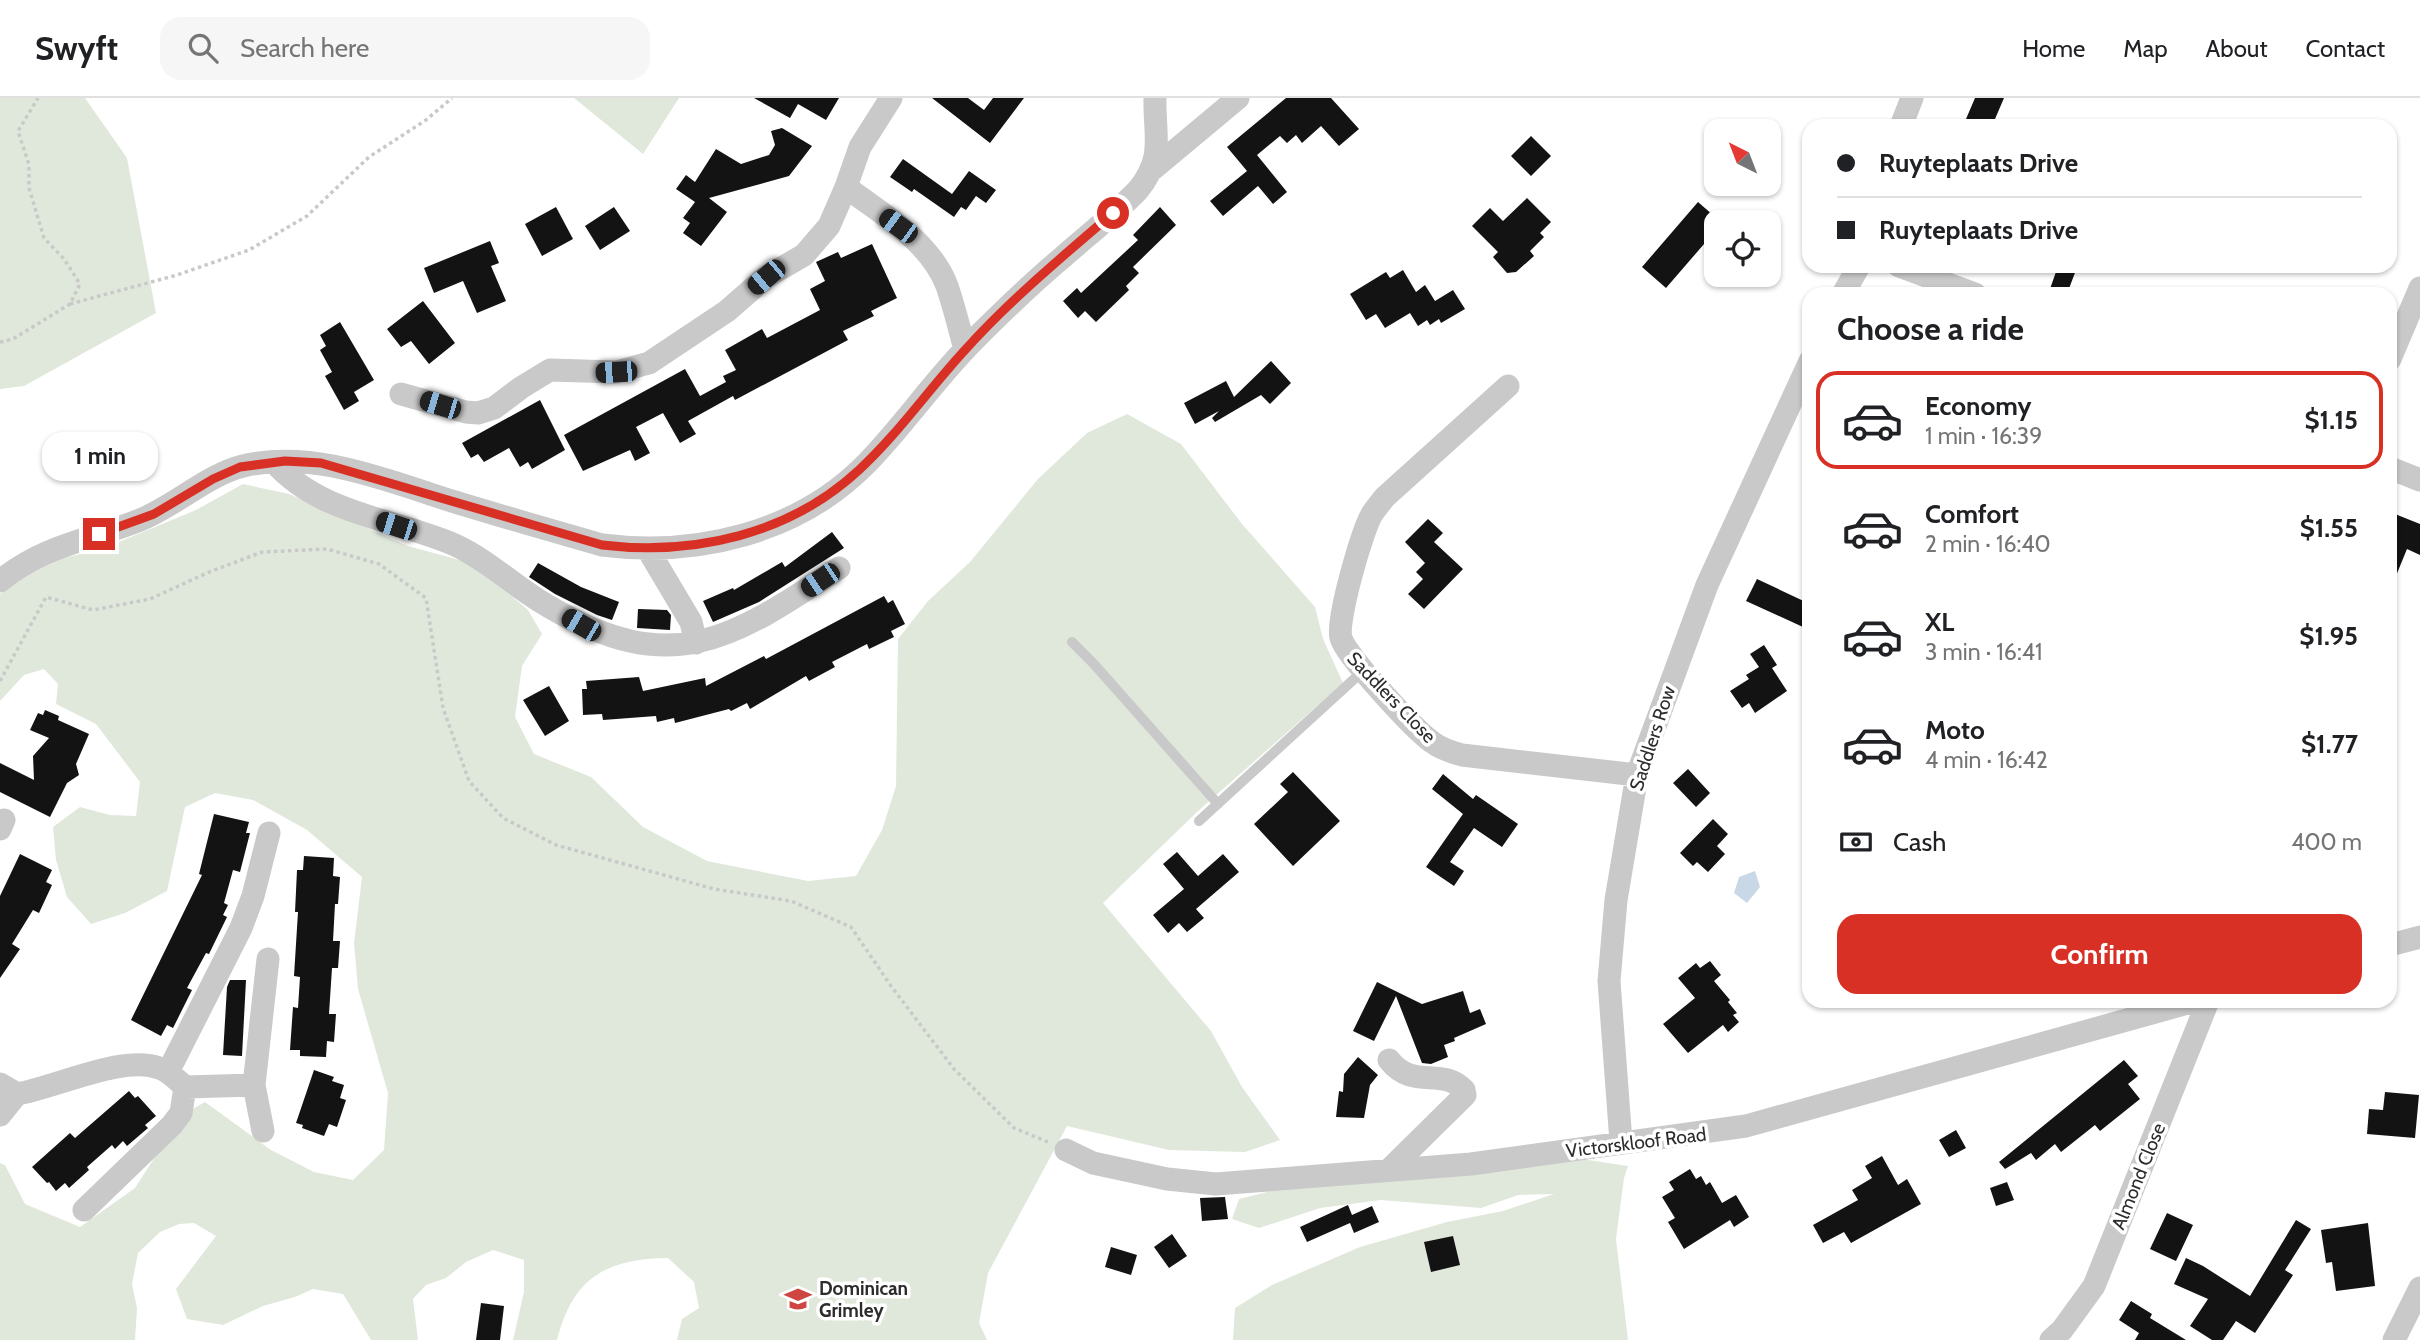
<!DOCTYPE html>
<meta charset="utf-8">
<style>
body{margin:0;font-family:Cabin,sans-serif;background:#f6f6f6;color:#202124;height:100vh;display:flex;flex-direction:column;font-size:26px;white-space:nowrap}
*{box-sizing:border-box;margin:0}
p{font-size:23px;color:#757577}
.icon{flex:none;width:38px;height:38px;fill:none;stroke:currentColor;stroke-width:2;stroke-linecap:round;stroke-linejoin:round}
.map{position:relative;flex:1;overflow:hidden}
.side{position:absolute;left:1802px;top:189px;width:595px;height:721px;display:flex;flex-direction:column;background:#fff;border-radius:21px;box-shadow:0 2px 5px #0004}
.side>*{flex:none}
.top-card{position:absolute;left:1802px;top:21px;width:595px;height:154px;border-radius:21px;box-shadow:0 2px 5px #0004;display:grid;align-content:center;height:154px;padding:0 35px;background:#fff}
.needle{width:46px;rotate:318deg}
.controls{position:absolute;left:1704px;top:21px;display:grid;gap:14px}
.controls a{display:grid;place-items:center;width:77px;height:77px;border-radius:14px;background:#fff;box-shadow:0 2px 5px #0004;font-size:35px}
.end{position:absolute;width:32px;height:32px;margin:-16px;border:9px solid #d93025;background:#fff;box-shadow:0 0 0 4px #fff}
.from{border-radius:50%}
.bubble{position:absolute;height:49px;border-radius:21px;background:#fff;box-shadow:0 2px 5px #0004;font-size:23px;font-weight:700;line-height:49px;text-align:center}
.car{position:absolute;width:21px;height:42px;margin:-21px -10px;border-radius:9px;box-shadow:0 0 5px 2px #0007;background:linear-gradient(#222 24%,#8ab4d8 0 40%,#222 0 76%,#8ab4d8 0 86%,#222 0)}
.top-card b{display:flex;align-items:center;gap:24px;height:66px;font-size:26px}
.top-card b+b{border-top:2px solid #e0e0e0}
.top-card i{width:18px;height:18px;background:#202124}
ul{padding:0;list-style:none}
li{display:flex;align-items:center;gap:21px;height:98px;margin:0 14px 10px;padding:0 21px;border:4px solid transparent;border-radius:21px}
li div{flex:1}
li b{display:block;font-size:26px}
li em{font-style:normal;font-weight:700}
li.on{border-color:#d93025}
li>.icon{width:63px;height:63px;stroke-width:1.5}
h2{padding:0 35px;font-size:32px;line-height:84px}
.pay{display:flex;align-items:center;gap:18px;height:77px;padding:0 35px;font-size:26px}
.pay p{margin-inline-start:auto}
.cta{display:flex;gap:14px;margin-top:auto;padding:14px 35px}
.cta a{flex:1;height:80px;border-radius:21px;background:#d93025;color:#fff;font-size:28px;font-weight:700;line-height:80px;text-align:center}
header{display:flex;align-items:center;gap:42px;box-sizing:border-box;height:98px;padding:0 35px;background:#fff;border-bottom:2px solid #e0e0e0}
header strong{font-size:33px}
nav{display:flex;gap:38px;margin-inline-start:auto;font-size:24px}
.search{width:490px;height:63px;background:#f6f6f6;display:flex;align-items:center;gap:18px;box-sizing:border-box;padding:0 24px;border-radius:21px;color:#757577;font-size:26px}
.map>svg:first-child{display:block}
.green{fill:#e0e8db}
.water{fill:#c9d8e6}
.building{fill:#131313}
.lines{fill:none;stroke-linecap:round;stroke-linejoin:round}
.path{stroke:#c9c9c9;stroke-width:3.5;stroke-dasharray:3.5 3.5;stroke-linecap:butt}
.lane{stroke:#c9c9c9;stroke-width:10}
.street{stroke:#c9c9c9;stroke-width:23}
.route{stroke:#d93025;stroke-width:9}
.labels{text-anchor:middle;stroke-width:7;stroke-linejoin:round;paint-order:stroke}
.street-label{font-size:19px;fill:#2c2c2c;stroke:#fff}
.poi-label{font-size:19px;font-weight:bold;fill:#2c2c2c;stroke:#fff;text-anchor:start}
</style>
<header>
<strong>Swyft</strong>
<div class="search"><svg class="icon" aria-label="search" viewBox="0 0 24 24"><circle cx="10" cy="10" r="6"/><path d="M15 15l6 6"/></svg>Search here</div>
<nav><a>Home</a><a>Map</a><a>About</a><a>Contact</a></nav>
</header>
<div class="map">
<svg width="2420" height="1242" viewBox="0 0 2420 1242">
<rect width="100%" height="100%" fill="#fff"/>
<path class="green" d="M0,0h85l42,60 29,155 -132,73 -24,3z
M574,0h105l-36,56z
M1127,316l54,30 61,80 73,83 8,32 20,44 -146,129 -94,91 108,128 31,56 38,53 -35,12 -76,-2 -102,-24 -79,147 -9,50 8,17h-310l5,-21 17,-11 -5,-26 -26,-24c-63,1 -95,20 -111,82h-44l11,-48v-32l-31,-10 -27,12 -20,16 -20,7 -13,14 5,41h-47l-28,-46 -30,-5 -18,8 -32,9 -40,19 -36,-6 -11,-30 40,-53 -22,-13 -15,1 -19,8 -22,21 -6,31 5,24 -2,32h-135v-177l5,2 20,39 55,23 55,-39 47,-73 23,-13 66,48 43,22 39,8 31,-30 4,-57 -30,-104 -4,-46 8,-66 -55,-47 -54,-30 -38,-7 -30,14 -18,84 -42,22 -34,11 -24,-27 -11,-37 -3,-33 27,-20 30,8 26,1 4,-34 -44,-58 -40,-20 2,-20 -14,-15 -20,6 -24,26v-107l23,-19 36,-16 43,-10 94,-39 47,-26 46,10 119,52 66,18 54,46 14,24 -20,32 -7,51 19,37 57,23 52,50 64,34 101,20 48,-5 26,-46 14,-44 2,-147 30,-38 42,-39 68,-83 49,-46z
M1582,1061l46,7 -4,12 -8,61 12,101h-395l2,-32 37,-23 88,-38 87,-25 56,-11 51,-17 -36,1 -37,13 -100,-8 -61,8 -61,20 -27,-9 7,-20 69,-17z"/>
<path class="water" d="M1755,773l5,16 -13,16 -13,-10 5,-16z"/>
<path class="building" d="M754,0h85l-13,22 -28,-16 -8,14z
M932,0h36l16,12 9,-12h31l-34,45z
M1286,0h45l28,31 -20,17 -18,-20 -19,17 -6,-8 -9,8 -7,-7 -23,19 30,37 -14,12 -15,-18 -35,30 -13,-15 37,-30 -20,-24z
M1975,0h29l-12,28h-29z
M782,30l30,18 -23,30 -80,22 18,14 -26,34 -18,-13 7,-10 -7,-5 12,-16 -19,-13 10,-14 9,7 21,-33 25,15 28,-9 6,-10 -4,-14z
M1531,38l20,20 -20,20 -20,-20z
M903,61l49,35 17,-23 27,19 -10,13 -10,-7 -10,14 -5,-3 -7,10 -40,-28 -2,3 -22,-15z
M1527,100l24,24 -11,11 4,4 -14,14 4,5 -18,16 -9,1 -14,-16 5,-5 -26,-26 18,-18 13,13z
M1698,104l23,20h-4v7l-51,59 -24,-21z
M556,109l17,32 -31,17 -17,-32z
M614,109l16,24 -30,19 -15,-24z
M1160,109l16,18 -43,42 6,6 -13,13 3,4 -33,32 -11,-11 -7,7 -15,-17 14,-13 4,5 57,-53 -5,-5z
M490,143l9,22 -8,3 15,35 -29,12 -14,-32 -29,12 -10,-25z
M872,146l25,54 -26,13 3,5 -31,15 5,9 -113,60 -2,-4 -45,25 8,13 -16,9 -17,-30 -27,14 14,26 -15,8 -5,-11 -47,21 -19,-36 121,-66 15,27 26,-14 -3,-6 13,-6 -11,-20 37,-21 5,9 53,-28 -10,-21 15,-8 -9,-19 22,-10 3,6z
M2058,168l18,4 -9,24 -17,-5z
M1403,172l13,22 9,-7 10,16 18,-11 12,19 -24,14 -2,-4 -9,6 -3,-5 -9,6 -8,-13 -25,15 -9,-14 -10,6 -16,-26 36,-22 4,6z
M423,203l32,42 -26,21 -18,-23 -10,6 -14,-18z
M340,224l34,58 -20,12 5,9 -15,9 -19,-34 7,-4 -12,-22 6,-4 -6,-11z
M1271,263l20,22 -21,21 -9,-9 -46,27 -3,-4 7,-7 -24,13 -11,-21 42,-22 8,16z
M540,302l25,50 -33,19 -4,-7 -8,5 -11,-19 -25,14 -6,-8 -7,4 -9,-15z
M2390,414l30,12v31l-13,-6 -16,39z
M1428,421l15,14 -9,9 29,27 -39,40 -16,-15 15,-15 -7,-7 9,-9 -20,-21z
M832,434l12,16 -85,54 -46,20 -10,-21 30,-13 1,2 48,-28 3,5z
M538,465l43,24 38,15 -7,18 -15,-5 -42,-21 -26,-17z
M1757,481l53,25v9l-7,14 -57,-26z
M884,498l4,7 5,-3 12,24 -14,7 3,6 -25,12 -2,-5 -35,18 3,5 -26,14 -3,-5 -56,33 -3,-6 -16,8 -2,-2 -54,14 -1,-5 -17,4 -1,-6 -53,4 -1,-6 -19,1 -1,-26h5l-1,-8 53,-4 4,14 62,-13 1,8 58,-30 2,3z
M638,511l29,1 4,5 -1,15 -33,-2z
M1764,547l13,20 -5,3 15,23 -32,22 -6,-10 -7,5 -12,-17 19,-12 -3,-4 13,-8 -9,-13z
M549,588l20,35 -24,15 -22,-36z
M45,612l14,6 -1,4 31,14 -13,30 3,11 -12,8 -17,34 -50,-25v-29l34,17 -1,-24 16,-18 -19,-8 8,-17 5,2z
M1688,671l22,24 -14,14 -23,-24z
M1293,674l47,49 -47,45 -39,-42 34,-32 -8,-8z
M1443,676l30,25 3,-4 42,29 -16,23 -28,-19 -24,34 14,9 -10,15 -28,-19 37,-53 -31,-25z
M214,716l35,8 -3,11h4l-10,39 -7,-2 -9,33 4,2 -5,10 4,2 -18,37 -3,-1 -19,35 5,2 -19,38 -6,-3 -6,11 -30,-16 71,-145 -3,-1z
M1713,721l15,15 -11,12 8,8 -17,18 -11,-10 -4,4 -13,-13z
M1177,754l21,24 25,-22 16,18 -43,37 8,9 -17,14 -8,-9 -11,10 -15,-18 31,-26 -21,-25z
M20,756l32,16 -6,12 6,3 -13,28 -6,-3 -21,34 8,5 -20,29v-82z
M304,758l30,2 -1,18 7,1 -2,27h-3l-2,37h7l-2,27h-6l-3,46h7l-2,28 -7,-1 -1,16 -26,-1v-6h-10l3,-43 5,1 2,-31 -6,-1 4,-64h-3l2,-42h6z
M1710,863l11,14 -7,6 16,19 -2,2 9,11 -4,2 6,7 -11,10 -5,-7 -35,28 -25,-29 32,-26 -17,-20 18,-15 4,5z
M230,882h16l-4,76 -19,-1 4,-68z
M1377,884l45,22 41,-13 7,22 10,-4 6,15 -32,14 1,3 -11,4 4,12 -17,7 -9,-1 -26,-67 -22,45 -21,-10z
M1358,959l20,18 -8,10 -6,33 -28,-1 3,-26 4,1 1,-18z
M2124,962l14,16 -10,8 12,15 -40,32 -5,-6 -34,27 -6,-8 -19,16 -5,-7 -26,16 -6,-7z
M314,972l20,7 -2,4 12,4 -4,13 6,2 -9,27 -8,-3 -5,12 -22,-8 1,-3 -7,-2z
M129,993l6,7 3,-2 18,20 -11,9 3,3 -21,18 -4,-5 -8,8 -3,-4 -25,22 2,3 -20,18 -4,-5 -9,8 -7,-9 -2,1 -15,-16 38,-34 5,5z
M2385,994l34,3 -4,43 -48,-4 2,-25 14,1z
M1956,1032l10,18 -17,9 -10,-17z
M1882,1058l16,29 9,-6 14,25 -70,39 -7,-11 -21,11 -10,-18 45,-25 -6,-10 20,-12 -7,-12z
M1690,1071l6,10 5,-3 5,9 4,-3 12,21 14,-8 13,22 -15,10 -4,-7 -46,29 -16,-27 7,-4 -13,-21 12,-7 -5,-8z
M2007,1084l7,18 -18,6 -6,-18z
M1225,1099l3,22 -26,2 -2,-23z
M1348,1107l4,10 20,-9 7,16 -25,11 -4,-10 -43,19 -7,-15z
M2167,1115l26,12 -17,36 -26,-12z
M2296,1122l15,9 -26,41 8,5 -38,58 -19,-12 -13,19h-11l-22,-14 18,-27 -34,-15 12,-26 17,8 47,30z
M2368,1125l7,63 -39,5 -4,-29 -6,1 -5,-33z
M1172,1136l15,22 -18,12 -15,-21z
M1453,1138l7,29 -29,7 -7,-30z
M1111,1149l26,8 -6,20 -26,-8z
M2131,1203l21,13 -2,4 36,22h-51l4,-7 -20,-13z
M481,1205l23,3 -4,34h-24z"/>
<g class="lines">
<path class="path" d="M70,206l107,-29 72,-25 58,-34 62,-59 57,-37 26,-22
M0,244l13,-3 57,-35 10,-20 -16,-25 -20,-21 -15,-50v-23l-11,-34 20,-33
M0,583l46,-84 47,13 57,-11 57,-26 55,-21 65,-3 52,15 47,34 17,110 26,73 34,37 53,27 158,44 77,12 60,26 40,59 63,83 60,59 34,14"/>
<path class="lane" d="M1072,544l21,21 125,141
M1199,723l165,-151"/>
<path class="street" d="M891,0l-31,49 -14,40c37,28 84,54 101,99 7,20 12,42 18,63
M1901,28l11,-28
M1153,71l85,-71
M1899,168l76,28
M1843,196l16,-28
M2390,261l30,-71
M1508,288l-123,111c-4,5 -9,11 -13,17 -10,17 -36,107 -31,124 5,18 74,92 91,104 9,7 19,10 30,13l175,20
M401,296l65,18 12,1 16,-5 28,-21 28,-17 66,2 33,-9 78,-52 39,-34 38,-22 25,-29 17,-39
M274,364c45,52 121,57 181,83 33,15 61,43 93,61 123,73 183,34 291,-38
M2390,370l30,12
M647,450l44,74 5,21
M0,483c46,-37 88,-40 140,-61 35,-14 67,-45 103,-54 71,-17 145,15 212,36 49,15 98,29 147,43 95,12 196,-12 264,-81 38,-39 69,-85 108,-124 29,-29 58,-57 89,-83 25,-22 52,-43 75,-67 27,-33 16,-54 17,-92
M0,731l4,-9
M2390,847l30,-8
M168,974l73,-144 12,-32 16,-63
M0,986l17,10c37,-6 107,-40 142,-26 10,3 18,12 26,19l69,-2
M0,1017l17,-21
M263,1033l-9,-46 14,-126
M1621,1044l-12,-161 7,-81 21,-125 70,-190 103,-224
M1066,1052l27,13 74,16 49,5 255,-20 275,-38 449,-125
M1389,1072l76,-75 -1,-5c-23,-24 -50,1 -75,-30
M84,1112l88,-85 9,-12 4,-26
M2051,1242l11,-10 32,-44 114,-285
M2394,1242l26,-52"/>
</g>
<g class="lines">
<path class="route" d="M99,436l55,-20 59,-35 27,-12 45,-6 36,2 281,82c93,11 188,-11 257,-75 39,-36 70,-81 106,-120 45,-50 97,-93 148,-137"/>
</g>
<defs>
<symbol id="school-bare" viewBox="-9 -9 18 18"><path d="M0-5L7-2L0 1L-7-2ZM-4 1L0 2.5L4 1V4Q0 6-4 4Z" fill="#cf4542" stroke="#fff" stroke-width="2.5" paint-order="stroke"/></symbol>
</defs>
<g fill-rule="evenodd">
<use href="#school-bare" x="779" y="1182" width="38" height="38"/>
</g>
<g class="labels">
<g class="street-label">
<text transform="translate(1392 599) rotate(46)" y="7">Saddlers Close</text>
<text transform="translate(1652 640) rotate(-72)" y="7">Saddlers Row</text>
<text transform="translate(1636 1044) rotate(-7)" y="7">Victorskloof Road</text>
<text transform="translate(2138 1078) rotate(-68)" y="7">Almond Close</text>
</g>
<g class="poi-label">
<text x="819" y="1197">Dominican<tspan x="819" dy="22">Grimley</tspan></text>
</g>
</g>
</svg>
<div class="controls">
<a><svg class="needle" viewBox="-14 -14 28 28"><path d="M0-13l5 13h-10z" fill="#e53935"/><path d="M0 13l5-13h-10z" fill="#757577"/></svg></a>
<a><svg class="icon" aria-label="locate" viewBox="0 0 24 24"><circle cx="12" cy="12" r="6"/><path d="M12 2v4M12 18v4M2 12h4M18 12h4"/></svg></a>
</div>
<i class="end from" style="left:1113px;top:115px"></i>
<i class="end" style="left:99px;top:436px"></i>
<div class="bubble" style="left:42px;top:334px;width:116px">1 min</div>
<i class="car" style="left:898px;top:128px;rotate:306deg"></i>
<i class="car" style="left:766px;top:179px;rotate:230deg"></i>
<i class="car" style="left:616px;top:274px;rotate:267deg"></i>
<i class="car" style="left:440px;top:307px;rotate:287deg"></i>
<i class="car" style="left:396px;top:428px;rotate:288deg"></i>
<i class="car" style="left:820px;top:482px;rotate:236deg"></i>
<i class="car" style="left:581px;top:527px;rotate:300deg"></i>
<div class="top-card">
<b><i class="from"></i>Ruyteplaats Drive</b>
<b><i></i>Ruyteplaats Drive</b>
</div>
<section class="side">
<h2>Choose a ride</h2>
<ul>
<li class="on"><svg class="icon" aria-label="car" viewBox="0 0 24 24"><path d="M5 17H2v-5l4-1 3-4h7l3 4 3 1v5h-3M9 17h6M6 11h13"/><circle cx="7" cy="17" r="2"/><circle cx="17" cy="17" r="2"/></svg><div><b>Economy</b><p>1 min · 16:39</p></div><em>$1.15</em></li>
<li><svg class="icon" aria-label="car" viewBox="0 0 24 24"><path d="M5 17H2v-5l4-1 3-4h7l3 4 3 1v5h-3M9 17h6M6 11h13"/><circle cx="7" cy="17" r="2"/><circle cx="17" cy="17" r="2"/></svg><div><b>Comfort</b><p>2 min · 16:40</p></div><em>$1.55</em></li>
<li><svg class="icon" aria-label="car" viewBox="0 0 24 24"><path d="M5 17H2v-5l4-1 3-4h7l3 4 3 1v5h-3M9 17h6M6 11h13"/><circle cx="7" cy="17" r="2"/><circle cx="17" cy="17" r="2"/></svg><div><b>XL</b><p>3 min · 16:41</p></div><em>$1.95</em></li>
<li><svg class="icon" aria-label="car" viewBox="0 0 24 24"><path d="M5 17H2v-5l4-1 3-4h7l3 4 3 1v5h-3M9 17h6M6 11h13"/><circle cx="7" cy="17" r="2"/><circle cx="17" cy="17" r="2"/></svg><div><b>Moto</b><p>4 min · 16:42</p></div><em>$1.77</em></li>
</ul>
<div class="pay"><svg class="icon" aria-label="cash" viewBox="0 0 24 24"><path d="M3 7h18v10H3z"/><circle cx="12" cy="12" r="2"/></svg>Cash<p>400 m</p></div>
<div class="cta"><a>Confirm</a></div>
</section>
</div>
